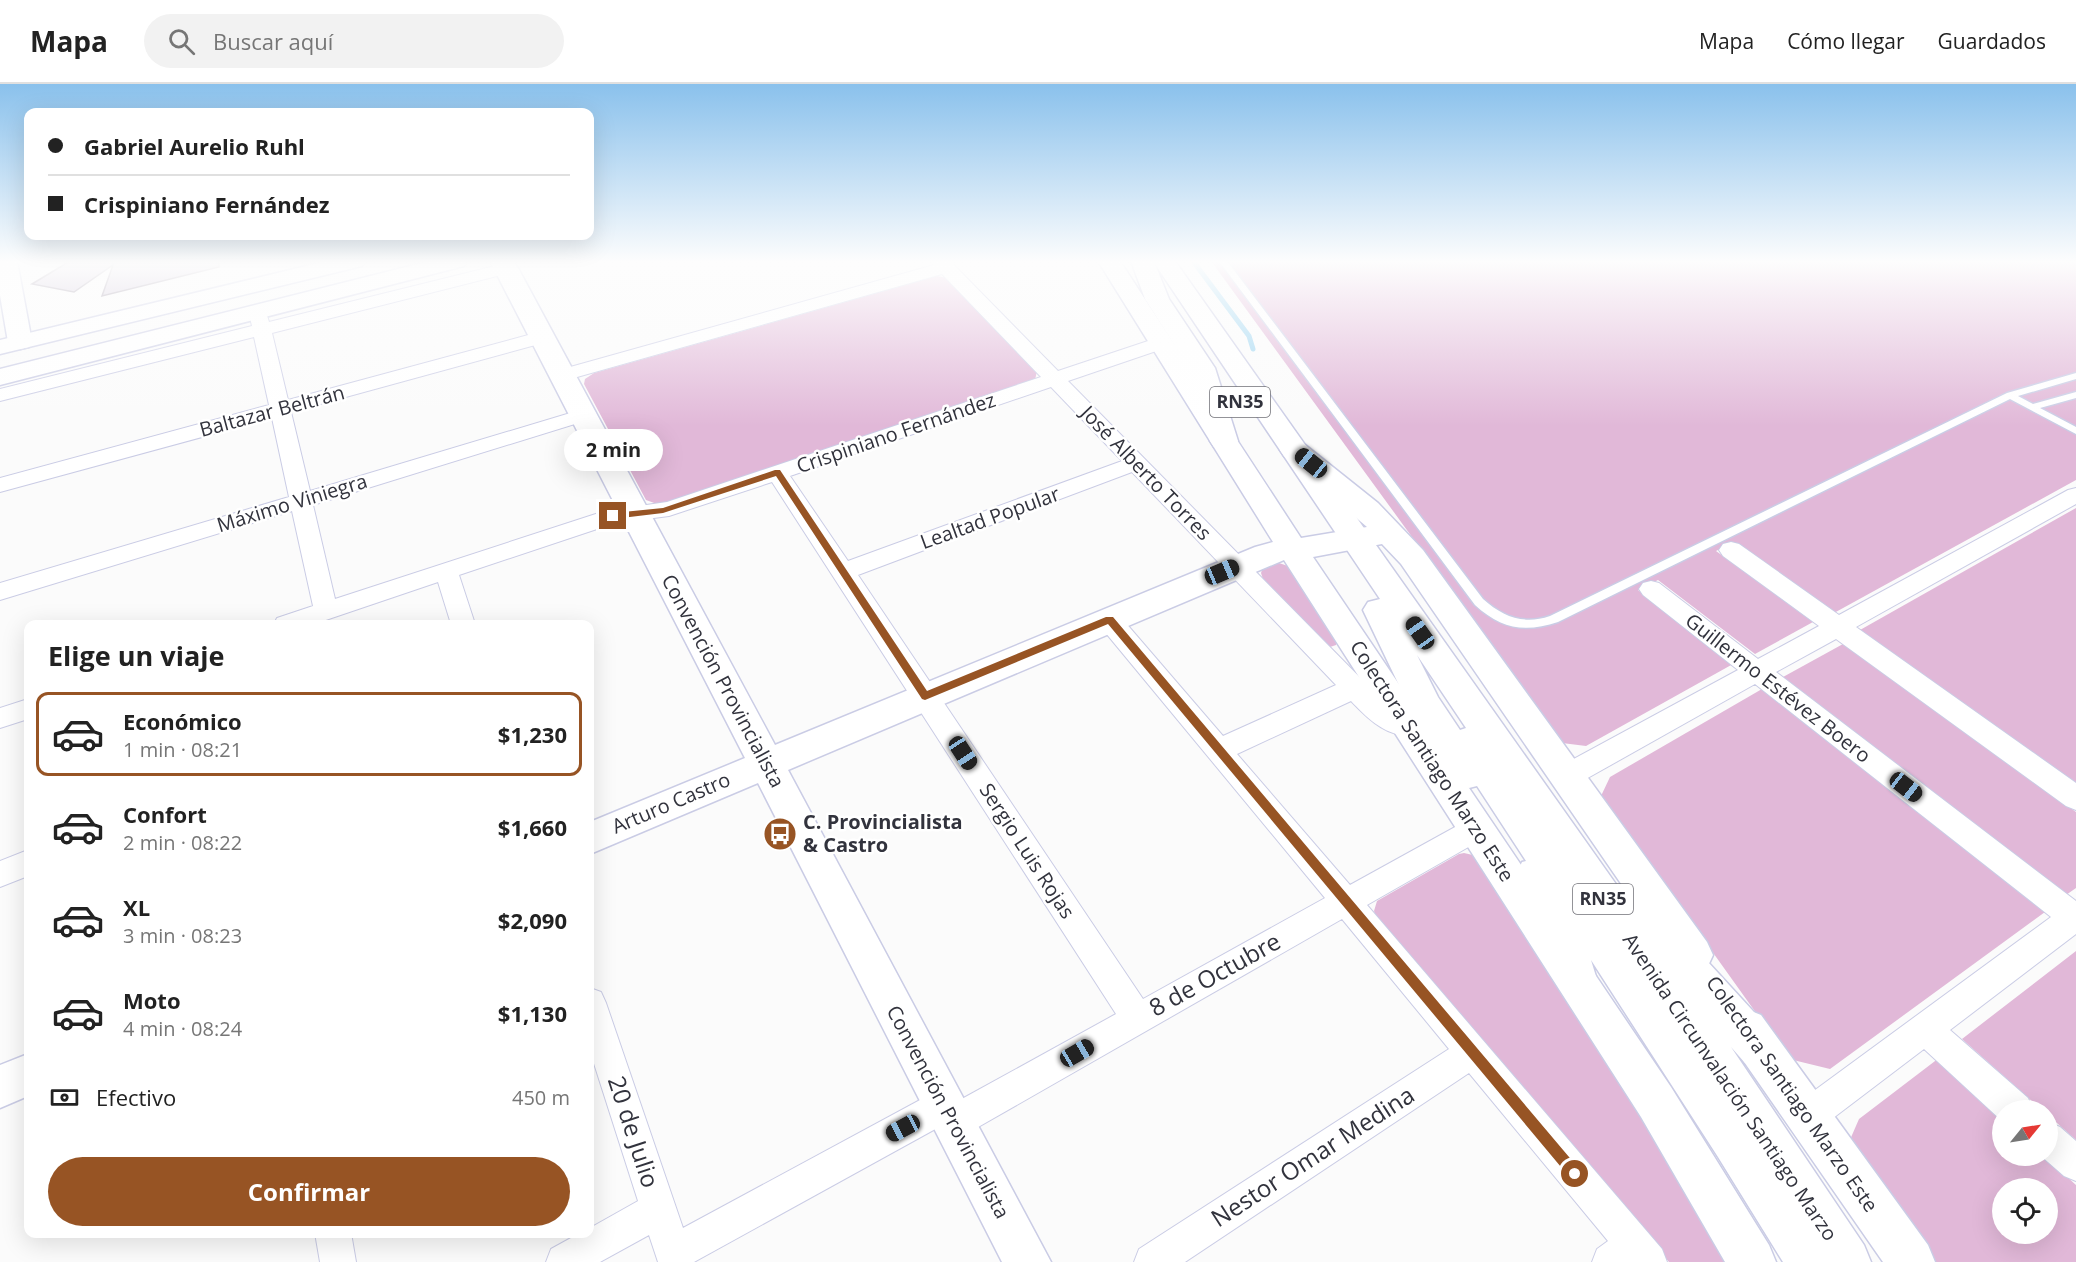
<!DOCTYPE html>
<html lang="es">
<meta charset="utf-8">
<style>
body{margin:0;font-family:"Open Sans",sans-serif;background:#f2f2f2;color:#222;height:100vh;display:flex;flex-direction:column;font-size:22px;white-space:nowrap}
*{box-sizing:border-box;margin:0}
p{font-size:20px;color:#767676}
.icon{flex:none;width:33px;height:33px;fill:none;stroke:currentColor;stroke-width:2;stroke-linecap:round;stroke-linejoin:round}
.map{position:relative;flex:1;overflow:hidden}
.drawer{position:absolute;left:24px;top:536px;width:570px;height:618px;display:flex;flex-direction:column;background:#fff;border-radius:12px;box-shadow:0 6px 24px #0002}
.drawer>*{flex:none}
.hud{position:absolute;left:24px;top:24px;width:570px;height:132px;border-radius:12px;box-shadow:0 6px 24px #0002;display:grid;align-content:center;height:132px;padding:0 24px;background:#fff}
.needle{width:39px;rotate:60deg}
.buttons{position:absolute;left:1992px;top:1016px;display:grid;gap:12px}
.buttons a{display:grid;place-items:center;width:66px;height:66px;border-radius:50%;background:#fff;box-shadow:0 6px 24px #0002;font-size:30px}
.end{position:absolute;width:27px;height:27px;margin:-14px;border:8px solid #975424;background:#fff;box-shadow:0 0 0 3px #fff}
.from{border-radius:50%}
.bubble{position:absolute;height:42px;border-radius:21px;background:#fff;box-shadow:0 6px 24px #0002;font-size:20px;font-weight:700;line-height:42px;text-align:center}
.car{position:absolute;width:18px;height:36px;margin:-18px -9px;border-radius:8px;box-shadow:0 0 4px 2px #0007;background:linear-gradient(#222 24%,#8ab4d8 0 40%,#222 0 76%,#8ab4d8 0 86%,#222 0)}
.hud b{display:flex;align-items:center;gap:21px;height:57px;font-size:22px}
.hud b+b{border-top:2px solid #e0e0e0}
.hud i{width:15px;height:15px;background:#222}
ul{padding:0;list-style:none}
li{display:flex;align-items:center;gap:18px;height:84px;margin:0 12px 9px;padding:0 12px;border:3px solid transparent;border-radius:12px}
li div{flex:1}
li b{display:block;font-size:22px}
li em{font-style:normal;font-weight:700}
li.active{border-color:#975424}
li>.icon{width:54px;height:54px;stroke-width:1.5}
h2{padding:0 24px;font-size:27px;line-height:72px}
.pay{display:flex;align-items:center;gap:15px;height:66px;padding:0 24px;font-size:22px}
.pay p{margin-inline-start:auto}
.cta{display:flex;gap:12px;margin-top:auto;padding:12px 24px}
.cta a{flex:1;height:69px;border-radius:36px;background:#975424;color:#fff;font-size:24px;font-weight:700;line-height:69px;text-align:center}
header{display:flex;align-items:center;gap:36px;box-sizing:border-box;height:84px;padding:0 30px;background:#fff;border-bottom:2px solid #e0e0e0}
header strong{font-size:28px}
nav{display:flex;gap:33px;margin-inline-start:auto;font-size:21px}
.search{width:420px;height:54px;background:#f2f2f2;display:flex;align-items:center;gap:15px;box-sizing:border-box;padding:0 21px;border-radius:33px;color:#767676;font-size:22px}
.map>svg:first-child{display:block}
.green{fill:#e1b8d8;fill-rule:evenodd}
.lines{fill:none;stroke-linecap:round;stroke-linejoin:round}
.stream{stroke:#9dd5f1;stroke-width:5}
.building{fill:#cabed5;stroke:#84798e;stroke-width:1.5}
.lane-casing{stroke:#cacce5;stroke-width:3}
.street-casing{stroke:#cacce5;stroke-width:2}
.secondary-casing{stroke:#cacce5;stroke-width:3}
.primary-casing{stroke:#cacce5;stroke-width:3}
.highway-casing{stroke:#cacce5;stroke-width:3}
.lane{fill:#fff;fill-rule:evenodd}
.street{fill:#fff;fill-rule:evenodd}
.secondary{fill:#fff;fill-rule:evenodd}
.primary{fill:#fff;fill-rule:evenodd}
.highway{fill:#fff;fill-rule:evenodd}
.route{fill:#975424}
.labels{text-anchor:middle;stroke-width:5;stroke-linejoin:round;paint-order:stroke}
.shield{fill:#fff;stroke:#707077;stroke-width:1.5}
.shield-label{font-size:18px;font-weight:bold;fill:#32333d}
.street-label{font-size:20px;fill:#32333d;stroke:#fff}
.poi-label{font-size:20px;font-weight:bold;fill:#32333d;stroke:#fff;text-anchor:start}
.near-street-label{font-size:24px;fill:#32333d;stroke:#fff}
</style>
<header>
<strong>Mapa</strong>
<div class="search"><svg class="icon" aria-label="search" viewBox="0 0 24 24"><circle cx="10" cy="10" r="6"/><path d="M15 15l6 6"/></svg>Buscar aquí</div>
<nav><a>Mapa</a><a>Cómo llegar</a><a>Guardados</a></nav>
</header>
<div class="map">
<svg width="2076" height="1178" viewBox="0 0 2076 1178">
<rect width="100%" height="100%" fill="#fbfbfb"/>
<path class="green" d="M1211,177h865v219l-242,133 -100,-71 -18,9 97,71 -58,32 -97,-74 -20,10 95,74 -147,82 -24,-3z
M937,192l11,2 89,93 -2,9 -366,123 -12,1 -11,-4 -62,-116 1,-5 9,-6z
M2076,424v276l-216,-154z
M1276,478l15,5 46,75 -1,3 -6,2 -5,-2 -62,-66 -2,-6 2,-6z
M1843,560l233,168v76l-10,7 -283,-218z
M1762,605l283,223 -215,157 -41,-10 -188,-263 9,-19z
M1464,769l13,3 257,406h-65l-292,-343 -3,-8 3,-10 82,-47z
M2076,867v189l-28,-25v-5h-6l-80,-71z
M1939,974l63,59v38h41l33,30v77h-140l-87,-120 10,-23zM2002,1104h46v45h-46z"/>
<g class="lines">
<path class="stream" d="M1193,177l56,75 4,13"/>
</g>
<path class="building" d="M70,177h149v6l-117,29 11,-31 -39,27 -42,-8z"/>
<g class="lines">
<defs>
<path id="lane" d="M1219,177h8l256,338c20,18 41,26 67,17l457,-223 69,-20v6l-58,17 15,8 43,-12v6l-36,10 36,19v7l-66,-35 -452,223c-33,11 -57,7 -83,-17z"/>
<path id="street" d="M931,177h19l108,110 96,-32h14l3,4 -3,4 -100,34 319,324 14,9 17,5 4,7 -4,7c-27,9 -50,-14 -67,-32l-114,53 113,131 116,-64 10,-4 10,4 4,8 -4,8 -119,68 295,344 5,13h-75l5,-13 11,-8 -139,-168 -284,189h-51l5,-13 310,-200 -107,-130 -376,215 -12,5 -12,-5 -3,-7 -245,135h-36l-9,-27 -49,27h-54l5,-13 29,-16h10v-5l48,-27 -48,-150v-63l11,4 5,11 77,225 250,-135 12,-5 12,5 3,7 156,-86 -344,-532 -103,34 -54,7 -156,52 16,49h-24l-13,-42 -124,42h-40l3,-6 36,-12 -21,-95 -292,89v-17l289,-86 -17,-79 -272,74v-14l269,-73 -15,-68 -254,64v-12l252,-63 -3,-13 2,-4h14l4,13 238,-59 6,1 3,4 -3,4 -241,61 16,67 255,-69 7,2 3,4 -3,4 -259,71 19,79 267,-80 7,-2 7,2 3,4 -3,4 -278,86 22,94 270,-88 62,-9 374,-125 -99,-103 -372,105h-14l-3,-4 3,-4 378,-106zM1051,303l71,74 -274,100 -58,-85zM1132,388l204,213 -113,51 -105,-122 -9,-3 -9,3 -3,6 3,6 225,272 -182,101 -285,-424z
M2076,404v16l-220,123 220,156v27l-10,-4 -230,-167 -60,33 300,229v33l-126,96 78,68 5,12h-31v11l-78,-72 -104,79 -12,5 -12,-5 -5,-12 5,-12 255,-187 -296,-233 -178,100 -10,3 -10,-3 -4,-8 4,-8 181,-98 -95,-75 -4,-6 4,-6 8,-2 8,2 99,76 61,-33 -96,-70 -4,-6 4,-6 8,-2 8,2 100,71 229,-125z
M28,615v20l-28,9v-20z
M28,766v26l-28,11v-26z
M2048,1038l12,5 16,14v40l-12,-5 -24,-21h8z
M315,1149h36l5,29h-36z"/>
<path id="secondary" d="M0,177h17l15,81 -3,5 -9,2 -9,-2 -3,-5 -8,-47z
M490,177h23l5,7 257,477 480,-198 18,-5 -175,-281h22l181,277 66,-11 -83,-71 -4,-6 4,-6 10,-3 10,3 74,59 45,47 284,392 6,13 -6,13 -14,5 -14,-5 -278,-404 -19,-20 -69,13 358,530 98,158 7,17h-51l-84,-145 -357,-557 -496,210 263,492h-49l-244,-479 -168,71v-32l155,-64z
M1746,925l15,6 167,230 7,17h-52l-152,-219 -6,-14 6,-14z
M28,970v42l-28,12v-43z"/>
<path id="primary" d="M327,177h38l-3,5 -362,88v-14z
M430,177h37l-3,5 -464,119v-16z"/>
<path id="highway" d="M1131,177h44l443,626 9,-3 14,5 134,146 6,14 -6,14 -15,6 -15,-6 -14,-16 133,198 7,17h-88l-65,-105 -127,-197 7,23 -6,13 -14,6 -14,-6 -28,-84 -20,-38 6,-12 4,-1 -49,-75 -8,2 -13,-4 -48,-80 -45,-94 5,-8 12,-3 -225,-335 14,35 46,69 23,73 -4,6 -10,2 -10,-2 -4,-6 -21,-73 -44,-69zM1417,571l49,73 -6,2 -22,-33z"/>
</defs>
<use href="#lane" class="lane-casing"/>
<use href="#street" class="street-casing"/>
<use href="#secondary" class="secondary-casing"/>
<use href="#primary" class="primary-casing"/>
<use href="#highway" class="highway-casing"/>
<use href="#lane" class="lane"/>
<use href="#street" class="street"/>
<use href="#secondary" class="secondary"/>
<use href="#primary" class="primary"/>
<use href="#highway" class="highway"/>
</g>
<linearGradient id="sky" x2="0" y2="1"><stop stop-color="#8ac1ec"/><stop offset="0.52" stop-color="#fdfdfd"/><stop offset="1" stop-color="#fdfdfd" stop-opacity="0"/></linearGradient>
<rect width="2076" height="342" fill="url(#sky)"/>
<path class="route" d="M775,386h5l147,221 179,-74h7l467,553 2,4 -2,5 -5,2 -4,-2 -463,-555 -183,76 -3,-1 -146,-223 -113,37 -50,6 -4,-3 4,-3 50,-5z"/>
<defs>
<symbol id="bus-disc" viewBox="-11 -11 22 22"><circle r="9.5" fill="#975424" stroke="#fff"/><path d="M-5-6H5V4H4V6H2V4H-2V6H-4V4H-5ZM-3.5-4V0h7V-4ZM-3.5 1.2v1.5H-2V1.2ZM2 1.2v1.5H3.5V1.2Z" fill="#fff"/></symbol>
</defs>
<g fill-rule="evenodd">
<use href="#bus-disc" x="761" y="731" width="38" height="38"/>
</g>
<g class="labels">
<g class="shield">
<rect x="1210" y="303" width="60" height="30" rx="4.5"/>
<rect x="1573" y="800" width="60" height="30" rx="4.5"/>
</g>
<g class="shield-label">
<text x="1240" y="324">RN35</text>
<text x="1603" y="821">RN35</text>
</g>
<g class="street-label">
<text transform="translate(272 327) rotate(-15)" y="7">Baltazar Beltrán</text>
<text transform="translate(896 349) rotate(-19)" y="7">Crispiniano Fernández</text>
<text transform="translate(1146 389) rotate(46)" y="7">José Alberto Torres</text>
<text transform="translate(292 419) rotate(-17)" y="7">Máximo Viniegra</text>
<text transform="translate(990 434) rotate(-20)" y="7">Lealtad Popular</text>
<text transform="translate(723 597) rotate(62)" y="7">Convención Provincialista</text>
<text transform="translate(1778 604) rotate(38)" y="7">Guillermo Estévez Boero</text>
<text transform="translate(1432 677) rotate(57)" y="7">Colectora Santiago Marzo Este</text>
<text transform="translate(671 719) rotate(-23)" y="7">Arturo Castro</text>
<text transform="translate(1027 767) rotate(57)" y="7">Sergio Luis Rojas</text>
<text transform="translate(1730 1003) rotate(56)" y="7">Avenida Circunvalación Santiago Marzo</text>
<text transform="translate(1792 1010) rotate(55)" y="7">Colectora Santiago Marzo Este</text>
<text transform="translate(948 1028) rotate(62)" y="7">Convención Provincialista</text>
</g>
<g class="poi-label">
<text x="803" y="745">C. Provincialista<tspan x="803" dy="23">&amp; Castro</tspan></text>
</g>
<g class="near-street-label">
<text transform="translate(1215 891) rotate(-29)" y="8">8 de Octubre</text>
<text transform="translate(633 1048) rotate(72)" y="8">20 de Julio</text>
<text transform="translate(1313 1073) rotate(-33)" y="8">Nestor Omar Medina</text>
</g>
</g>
</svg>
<div class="buttons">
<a><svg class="needle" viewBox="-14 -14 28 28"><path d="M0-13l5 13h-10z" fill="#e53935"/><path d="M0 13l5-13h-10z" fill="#767676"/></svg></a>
<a><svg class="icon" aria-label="locate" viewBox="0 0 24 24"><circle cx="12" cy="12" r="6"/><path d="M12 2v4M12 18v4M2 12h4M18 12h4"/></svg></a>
</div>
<i class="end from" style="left:1575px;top:1090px"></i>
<i class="end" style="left:613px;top:432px"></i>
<div class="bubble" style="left:564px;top:345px;width:99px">2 min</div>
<i class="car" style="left:1311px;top:379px;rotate:309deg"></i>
<i class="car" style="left:1222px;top:488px;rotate:67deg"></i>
<i class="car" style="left:1420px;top:549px;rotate:325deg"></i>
<i class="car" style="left:963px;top:669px;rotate:147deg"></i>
<i class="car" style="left:1906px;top:703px;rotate:128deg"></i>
<i class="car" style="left:1077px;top:969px;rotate:60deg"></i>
<i class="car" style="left:903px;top:1044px;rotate:242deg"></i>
<div class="hud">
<b><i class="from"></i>Gabriel Aurelio Ruhl</b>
<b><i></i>Crispiniano Fernández</b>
</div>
<section class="drawer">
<h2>Elige un viaje</h2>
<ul>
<li class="active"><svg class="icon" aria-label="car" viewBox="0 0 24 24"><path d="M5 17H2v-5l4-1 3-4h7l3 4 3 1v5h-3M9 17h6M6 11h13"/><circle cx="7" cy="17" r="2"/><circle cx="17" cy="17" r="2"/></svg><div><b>Económico</b><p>1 min · 08:21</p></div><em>$1,230</em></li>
<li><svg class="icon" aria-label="car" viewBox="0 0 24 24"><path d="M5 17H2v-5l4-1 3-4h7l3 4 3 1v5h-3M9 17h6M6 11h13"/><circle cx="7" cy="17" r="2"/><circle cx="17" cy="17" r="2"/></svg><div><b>Confort</b><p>2 min · 08:22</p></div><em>$1,660</em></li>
<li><svg class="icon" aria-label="car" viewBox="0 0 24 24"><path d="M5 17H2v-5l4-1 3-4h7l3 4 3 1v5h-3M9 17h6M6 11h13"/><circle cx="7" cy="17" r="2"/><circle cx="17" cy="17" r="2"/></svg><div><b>XL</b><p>3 min · 08:23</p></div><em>$2,090</em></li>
<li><svg class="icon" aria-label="car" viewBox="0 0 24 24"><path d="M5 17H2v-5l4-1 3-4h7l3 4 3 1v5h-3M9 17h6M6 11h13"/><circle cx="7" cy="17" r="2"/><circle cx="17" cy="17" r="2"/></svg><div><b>Moto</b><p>4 min · 08:24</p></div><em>$1,130</em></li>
</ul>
<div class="pay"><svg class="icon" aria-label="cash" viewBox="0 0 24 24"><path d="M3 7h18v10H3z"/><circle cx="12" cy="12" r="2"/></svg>Efectivo<p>450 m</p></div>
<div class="cta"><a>Confirmar</a></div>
</section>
</div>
